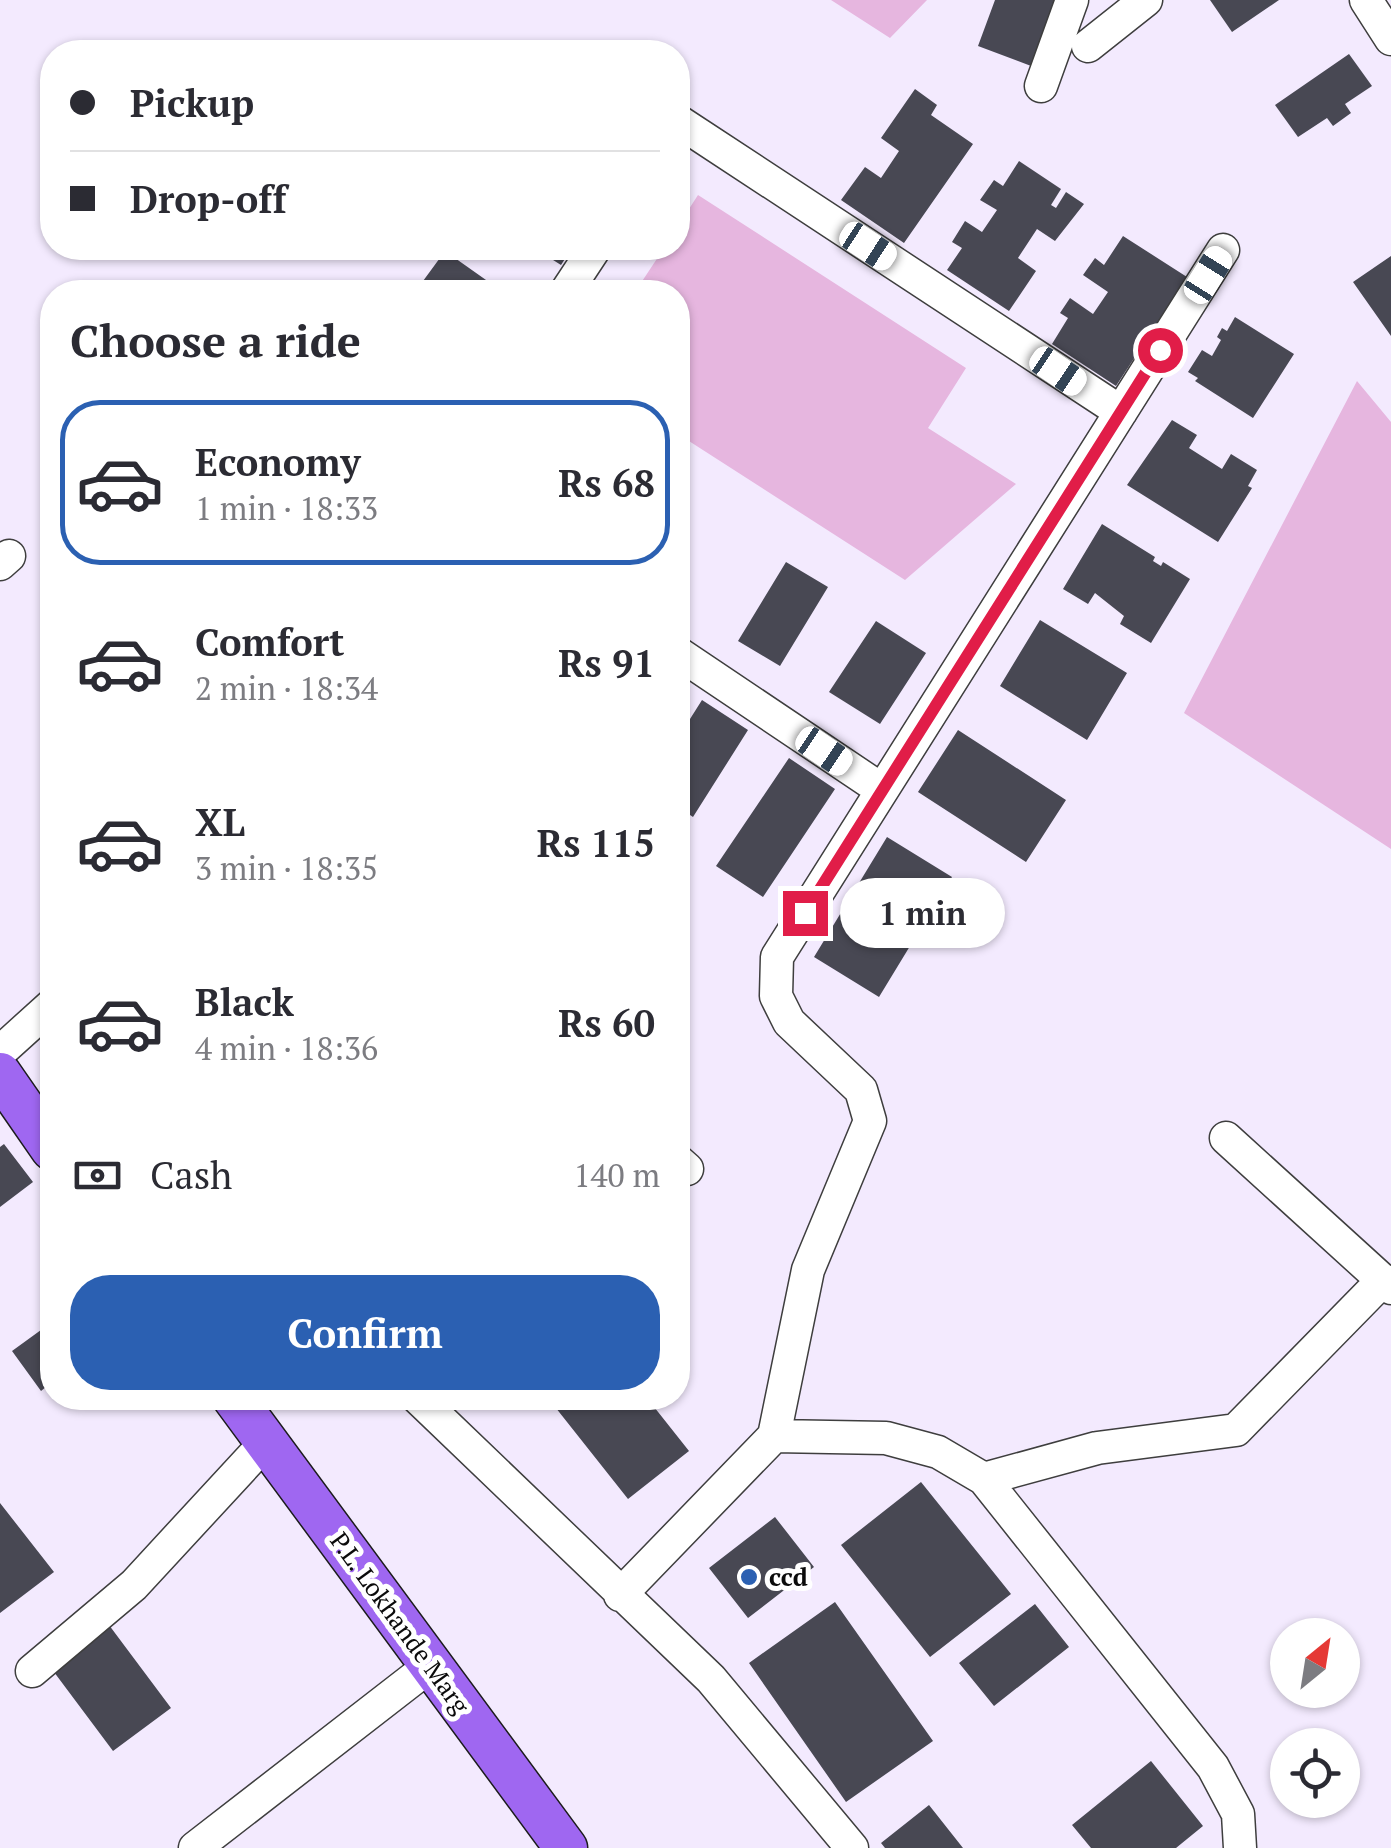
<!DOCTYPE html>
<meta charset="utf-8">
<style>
body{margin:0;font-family:"PT Serif",serif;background:#f2f2f3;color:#2b2b33;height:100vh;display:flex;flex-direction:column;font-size:38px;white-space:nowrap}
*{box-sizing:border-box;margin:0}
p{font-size:32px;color:#7c7c81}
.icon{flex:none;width:55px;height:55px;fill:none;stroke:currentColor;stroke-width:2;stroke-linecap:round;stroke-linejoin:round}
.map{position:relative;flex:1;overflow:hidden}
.side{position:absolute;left:40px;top:280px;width:650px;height:1130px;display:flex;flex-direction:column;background:#fff;border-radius:40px;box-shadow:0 2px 8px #0004}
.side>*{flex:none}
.guide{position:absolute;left:40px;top:40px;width:650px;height:220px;border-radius:40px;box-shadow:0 2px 8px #0004;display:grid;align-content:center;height:220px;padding:0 30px;background:#fff}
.needle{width:65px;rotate:30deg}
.tools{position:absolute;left:1270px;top:1618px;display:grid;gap:20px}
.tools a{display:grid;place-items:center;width:90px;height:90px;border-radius:50%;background:#fff;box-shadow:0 2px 8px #0004;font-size:50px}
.end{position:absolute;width:45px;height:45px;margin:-22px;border:12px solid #e11d48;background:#fff;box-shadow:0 0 0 5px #fff}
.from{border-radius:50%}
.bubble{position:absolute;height:70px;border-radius:35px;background:#fff;box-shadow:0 2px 8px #0004;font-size:32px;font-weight:700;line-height:70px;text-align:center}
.car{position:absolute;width:30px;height:60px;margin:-30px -15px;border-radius:12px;box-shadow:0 0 8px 2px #0007;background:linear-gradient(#fff 24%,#345 0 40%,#fff 0 76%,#345 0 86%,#fff 0)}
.guide b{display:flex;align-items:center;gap:35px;height:95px;font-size:38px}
.guide b+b{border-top:2px solid #e1e1e2}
.guide i{width:25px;height:25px;background:#2b2b33}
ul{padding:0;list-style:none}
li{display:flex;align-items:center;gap:30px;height:165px;margin:0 20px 15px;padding:0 10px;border:5px solid transparent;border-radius:40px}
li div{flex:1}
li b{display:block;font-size:38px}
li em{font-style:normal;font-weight:700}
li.current{border-color:#2b60b2}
li>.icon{width:90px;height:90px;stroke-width:1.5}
h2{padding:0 30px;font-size:45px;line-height:120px}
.pay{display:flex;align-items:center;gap:25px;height:110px;padding:0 30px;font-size:38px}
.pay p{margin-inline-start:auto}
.action{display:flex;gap:20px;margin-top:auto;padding:20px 30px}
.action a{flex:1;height:115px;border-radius:40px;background:#2b60b2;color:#fff;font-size:40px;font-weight:700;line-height:115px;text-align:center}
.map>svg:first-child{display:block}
.green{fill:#e6b6df}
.building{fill:#484853}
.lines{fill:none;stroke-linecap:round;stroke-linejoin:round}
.minor-casing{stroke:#3e3e3e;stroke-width:35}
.major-casing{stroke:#1c1c1c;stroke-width:45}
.minor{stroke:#fff;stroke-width:32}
.major{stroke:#9f67f1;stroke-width:42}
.route{stroke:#e11d48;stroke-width:12}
.poi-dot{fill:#2b60b2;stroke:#fff;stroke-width:4}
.labels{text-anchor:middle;stroke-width:10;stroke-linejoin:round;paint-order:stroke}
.poi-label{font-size:25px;font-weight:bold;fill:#0b0b0b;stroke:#fff;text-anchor:start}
.street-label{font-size:25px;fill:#0b0b0b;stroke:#fff}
</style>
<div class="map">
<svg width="1391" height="1848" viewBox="0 0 1391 1848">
<rect width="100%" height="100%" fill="#f3eafe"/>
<path class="green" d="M831,0h96l-37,38z
M698,195l268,173 -38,60 88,56 -111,96 -227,-146v-142h-43l29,-44h14v-22z
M1357,381l34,41v427l-207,-136z"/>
<path class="building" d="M995,0h71l-27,69 -61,-23z
M1210,0h69l-47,32z
M1349,54l23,32 -27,18 6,9 -18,13 -6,-8 -29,19 -23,-32z
M915,89l22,16 -6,10 42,29 -69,99 -63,-43 24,-33 16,11 18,-27 -18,-13z
M1019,161l42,28 -10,16 5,3 10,-16 18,12 -29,37 -18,-12 -19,29 18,13 -27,40 -62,-41 15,-22 -10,-6 13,-21 17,11 15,-22 -17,-10 14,-20 9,6z
M1123,236l64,41 -71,109 -64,-42 16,-26 -8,-5 10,-15 23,16 15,-22 -25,-17 12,-17 9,7z
M534,248h38l-11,17z
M445,251l58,41h-88z
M1391,256v80l-38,-54z
M1235,317l59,37 -41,64 -58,-37 3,-3 -10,-6 14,-22 10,6 9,-16 -4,-3 5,-9 5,3z
M1172,420l25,15 -8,13 33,21 9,-15 26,16 -9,16 4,2 -34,54 -91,-57z
M1102,524l53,33 -2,4 8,5 2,-4 27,17 -39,64 -31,-19 4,-8 -29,-23 -7,11 -25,-15z
M786,562l42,25 -48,79 -42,-25z
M1040,620l87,53 -40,67 -87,-54z
M876,621l50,32 -46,71 -51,-32z
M702,700l46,30 -55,87 -15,-10v-69z
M958,730l108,70 -40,62 -108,-70z
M789,758l46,31 -72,108 -47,-31z
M887,837l65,40 -73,120 -65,-40z
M4,1144l29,38 -33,25v-60z
M52,1322v60l-11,9 -29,-40z
M548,1398h99l42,53 -61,48z
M921,1482l90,112 -81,63 -89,-112z
M0,1503l54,69 -54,41z
M775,1517l39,50 -66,51 -39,-50z
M835,1602l98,139 -87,61 -97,-139z
M1035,1604l34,43 -75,59 -35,-43z
M106,1621l65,87 -58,43 -65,-87z
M1151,1761l52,65 -27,22h-85l-19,-23z
M929,1805l34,43h-78l-4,-5z"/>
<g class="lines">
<defs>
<path id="minor" d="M1366,0l25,39
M1088,46l58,-46
M1041,86l31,-86
M678,121l443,291
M566,292l29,-44
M0,564l9,-8
M678,653l204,137
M0,1052l52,-47
M1226,1138l165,150
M678,1161l9,8
M418,1398l293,281 141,169
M774,1436l112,2 52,14 46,27 229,288 25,47 2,34
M984,1479l113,-31 139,-18 147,-150
M620,1595l154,-159 34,-166 62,-149 -9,-31 -72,-68 -13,-26 1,-39 446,-707
M32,1671l102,-86 132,-143
M195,1848l236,-183"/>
<path id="major" d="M0,1074l52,75
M234,1398l332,450"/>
</defs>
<use href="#minor" class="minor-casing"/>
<use href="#major" class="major-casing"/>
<use href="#minor" class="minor"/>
<use href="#major" class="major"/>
</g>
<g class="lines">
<path class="route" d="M805,913l355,-563"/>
</g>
<circle class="poi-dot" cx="749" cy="1577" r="10"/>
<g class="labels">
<g class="poi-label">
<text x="769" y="1586">ccd</text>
</g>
<g class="street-label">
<text transform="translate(400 1623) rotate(54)" y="9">P.L. Lokhande Marg</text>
</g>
</g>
</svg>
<div class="tools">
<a><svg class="needle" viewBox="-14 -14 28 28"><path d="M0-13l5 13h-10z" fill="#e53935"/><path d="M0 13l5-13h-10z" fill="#7c7c81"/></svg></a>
<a><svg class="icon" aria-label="locate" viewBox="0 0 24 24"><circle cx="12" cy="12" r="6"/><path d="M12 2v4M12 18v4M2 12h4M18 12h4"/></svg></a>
</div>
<i class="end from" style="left:1160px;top:350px"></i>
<i class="end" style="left:805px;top:913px"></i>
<div class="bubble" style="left:840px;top:878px;width:165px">1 min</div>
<i class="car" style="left:868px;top:246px;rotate:123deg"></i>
<i class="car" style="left:1208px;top:275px;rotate:32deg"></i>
<i class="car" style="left:1058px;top:371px;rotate:124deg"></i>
<i class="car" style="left:824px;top:751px;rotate:124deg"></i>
<div class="guide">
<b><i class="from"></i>Pickup</b>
<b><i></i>Drop-off</b>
</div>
<section class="side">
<h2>Choose a ride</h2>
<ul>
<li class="current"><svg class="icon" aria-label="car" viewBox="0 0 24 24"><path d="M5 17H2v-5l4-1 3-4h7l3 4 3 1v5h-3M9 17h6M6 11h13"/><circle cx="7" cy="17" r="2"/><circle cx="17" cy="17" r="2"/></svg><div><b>Economy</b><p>1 min · 18:33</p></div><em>Rs 68</em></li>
<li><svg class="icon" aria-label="car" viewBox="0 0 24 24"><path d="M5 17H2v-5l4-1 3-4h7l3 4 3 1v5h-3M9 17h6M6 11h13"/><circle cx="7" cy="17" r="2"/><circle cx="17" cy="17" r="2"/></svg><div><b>Comfort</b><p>2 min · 18:34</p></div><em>Rs 91</em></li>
<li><svg class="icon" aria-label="car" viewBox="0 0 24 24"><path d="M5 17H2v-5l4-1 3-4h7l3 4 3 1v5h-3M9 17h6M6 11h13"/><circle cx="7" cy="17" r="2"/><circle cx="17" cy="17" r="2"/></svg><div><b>XL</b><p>3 min · 18:35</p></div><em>Rs 115</em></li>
<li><svg class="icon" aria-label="car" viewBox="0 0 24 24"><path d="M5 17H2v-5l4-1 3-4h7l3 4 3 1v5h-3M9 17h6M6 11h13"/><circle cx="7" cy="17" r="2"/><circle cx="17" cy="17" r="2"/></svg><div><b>Black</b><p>4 min · 18:36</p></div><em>Rs 60</em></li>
</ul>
<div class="pay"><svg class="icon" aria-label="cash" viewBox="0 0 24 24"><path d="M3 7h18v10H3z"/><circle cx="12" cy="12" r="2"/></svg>Cash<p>140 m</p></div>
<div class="action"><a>Confirm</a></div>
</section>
</div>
